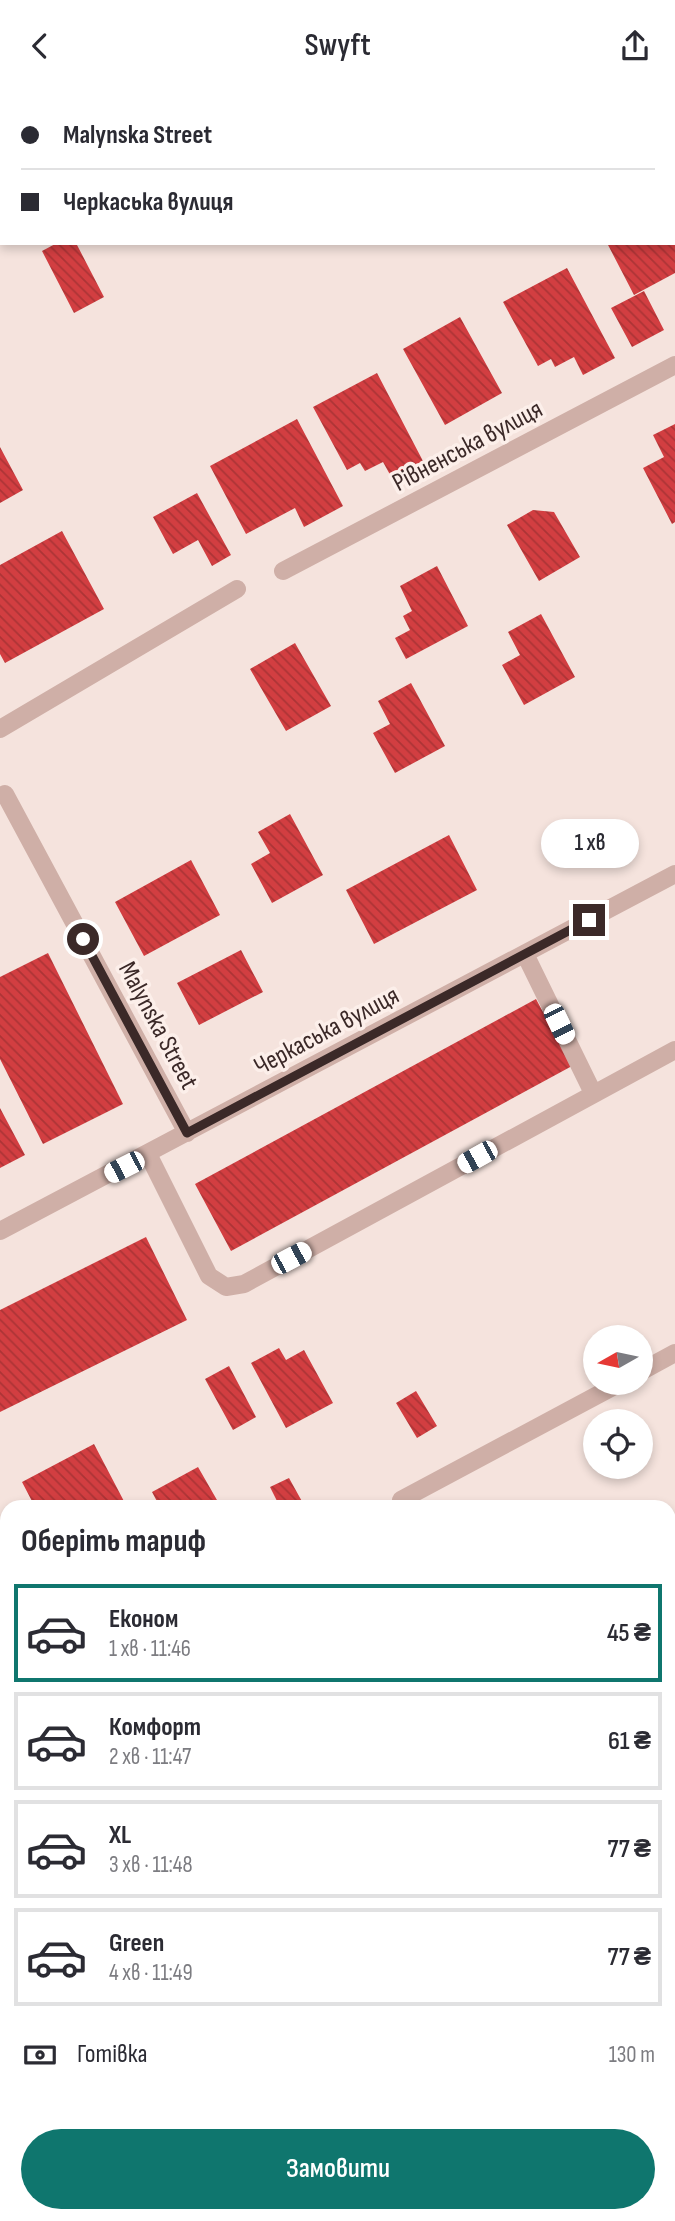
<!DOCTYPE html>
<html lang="uk">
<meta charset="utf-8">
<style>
body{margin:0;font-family:"Sofia Sans Condensed",sans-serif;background:#f2f2f3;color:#2b2b33;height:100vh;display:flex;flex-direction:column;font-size:26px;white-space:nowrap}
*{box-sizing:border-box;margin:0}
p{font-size:23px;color:#7c7c81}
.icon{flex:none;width:38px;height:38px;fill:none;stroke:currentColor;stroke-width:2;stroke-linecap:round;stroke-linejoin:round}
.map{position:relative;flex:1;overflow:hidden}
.sheet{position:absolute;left:0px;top:1409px;width:676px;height:723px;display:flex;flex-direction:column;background:#fff;border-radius:21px 21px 0 0;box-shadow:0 4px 10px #0003}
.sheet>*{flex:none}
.guide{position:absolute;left:0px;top:0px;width:676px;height:154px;box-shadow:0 4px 10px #0003;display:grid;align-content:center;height:154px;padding:0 21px;background:#fff}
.needle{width:46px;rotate:261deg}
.buttons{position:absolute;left:583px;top:1234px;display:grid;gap:14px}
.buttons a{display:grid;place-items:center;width:70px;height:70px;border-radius:50%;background:#fff;box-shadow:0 4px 10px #0003;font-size:35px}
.end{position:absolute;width:32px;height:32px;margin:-16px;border:9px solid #3b2928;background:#fff;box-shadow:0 0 0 4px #fff}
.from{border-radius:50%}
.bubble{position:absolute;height:49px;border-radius:24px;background:#fff;box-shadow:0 4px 10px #0003;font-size:23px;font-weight:600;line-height:49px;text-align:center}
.car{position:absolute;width:21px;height:42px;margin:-21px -10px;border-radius:9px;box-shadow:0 0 5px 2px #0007;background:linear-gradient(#fff 24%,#345 0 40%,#fff 0 76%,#345 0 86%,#fff 0)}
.guide b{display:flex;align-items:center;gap:24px;height:66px;font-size:26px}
.guide b+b{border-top:2px solid #e1e1e2}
.guide i{width:18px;height:18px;background:#2b2b33}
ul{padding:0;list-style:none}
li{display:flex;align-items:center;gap:21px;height:98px;margin:0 14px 10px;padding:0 7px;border:4px solid #e1e1e2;border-radius:0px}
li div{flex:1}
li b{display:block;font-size:26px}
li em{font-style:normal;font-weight:600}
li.on{border-color:#0f766e}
li>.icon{width:63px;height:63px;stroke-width:1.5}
h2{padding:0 21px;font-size:32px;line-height:84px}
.pay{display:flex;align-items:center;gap:18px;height:77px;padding:0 21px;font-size:26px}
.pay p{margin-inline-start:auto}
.cta{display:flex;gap:14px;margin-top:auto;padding:14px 21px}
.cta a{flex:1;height:80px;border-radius:42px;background:#0f766e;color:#fff;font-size:28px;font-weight:600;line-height:80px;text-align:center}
header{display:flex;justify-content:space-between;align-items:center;height:91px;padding:0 21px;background:#fff;font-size:32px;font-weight:600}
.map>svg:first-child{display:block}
.building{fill:url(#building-back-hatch)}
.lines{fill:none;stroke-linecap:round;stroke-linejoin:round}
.lane{stroke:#cfafa7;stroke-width:18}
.street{stroke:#cfafa7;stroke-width:18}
.route{stroke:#3b2928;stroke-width:9}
.labels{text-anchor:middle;stroke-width:7;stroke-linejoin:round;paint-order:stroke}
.street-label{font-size:26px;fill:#3b2928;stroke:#fcefea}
</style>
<header><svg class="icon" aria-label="back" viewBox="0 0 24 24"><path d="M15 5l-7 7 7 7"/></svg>Swyft<svg class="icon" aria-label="share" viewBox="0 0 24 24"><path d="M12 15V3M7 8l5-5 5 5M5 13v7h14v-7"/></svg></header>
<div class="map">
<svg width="675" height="2130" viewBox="0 0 675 2130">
<defs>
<pattern id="building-back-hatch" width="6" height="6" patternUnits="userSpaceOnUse" patternTransform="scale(1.75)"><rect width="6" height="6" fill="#d23e41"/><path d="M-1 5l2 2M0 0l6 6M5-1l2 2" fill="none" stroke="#ac3436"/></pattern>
</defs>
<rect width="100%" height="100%" fill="#f5e3dd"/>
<path class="building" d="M57,152h19l28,54 -30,16 -32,-62z
M607,152h68v30l-41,22z
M567,177l48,90 -32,17 -9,-18 -19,10 -4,-8 -13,7 -35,-64z
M644,200l20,39 -32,17 -21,-39z
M460,226l42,76 -57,32 -42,-76z
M377,282l47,90 -31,17 -10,-18 -18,9 -5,-8 -13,7 -34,-63z
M297,328l46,87 -39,21 -9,-19 -49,26 -36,-68z
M675,333v98l-3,2 -29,-56 21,-11 -11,-22z
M0,356l23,43 -23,13z
M197,402l34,62 -19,11 -14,-26 -25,14 -20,-37z
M533,419l21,2 26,45 -41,24 -32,-56z
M62,440l42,78 -99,54 -5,-9v-89z
M437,475l31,60 -62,33 -11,-21 15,-8 -7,-14 9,-5 -12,-25z
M541,523l34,63 -51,28 -22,-40 18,-10 -12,-23z
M295,552l36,63 -45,25 -36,-62z
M411,592l34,63 -50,27 -22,-40 17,-9 -12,-23z
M290,723l33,61 -51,28 -21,-39 19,-11 -12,-21z
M449,744l28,55 -103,54 -28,-54z
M191,769l29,55 -76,41 -29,-54z
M241,859l22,42 -64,33 -22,-42z
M48,862l75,151 -80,40 -43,-85v-82z
M536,908l36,67 -341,185 -36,-67z
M0,1017l25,47 -25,13z
M146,1146l41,83 -187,92v-102z
M279,1257l7,12 18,-10 29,53 -47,25 -35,-65z
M229,1275l27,51 -23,13 -28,-51z
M416,1300l21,35 -20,12 -21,-35z
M94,1353l33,63h-92l-13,-25z
M198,1376l23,40h-61l-8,-15z
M289,1387l15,27 -3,2h-21l-10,-20z
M3,1654l4,8v29l-7,4v-40z
M668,1972l7,12v69l-7,-12z
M95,2124h28l3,6h-41z
M376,2124h44l-10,6h-31z"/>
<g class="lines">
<path class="lane" d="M0,143l2,-1
M0,638l237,-140
M525,863l68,139
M148,1063l61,122 17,11 18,-3 431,-234
M640,1281l35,-19
M401,1409l219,-117
M0,1912l7,13"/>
<path class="street" d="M253,2l3,-2
M283,480l392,-206
M5,703l182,339
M0,1140l675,-357
M0,1557l7,13
M668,1795l7,-4
M298,2124l3,6
M34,2130l10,-6"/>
</g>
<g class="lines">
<path class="route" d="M83,848l104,194 402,-213"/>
</g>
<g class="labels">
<g class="street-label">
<text transform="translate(467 354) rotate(-28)" y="9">Рівненська вулиця</text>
<text transform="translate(159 934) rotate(62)" y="9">Malynska Street</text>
<text transform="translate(326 939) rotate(-28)" y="9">Черкаська вулиця</text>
</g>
</g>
</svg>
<div class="buttons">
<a><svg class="needle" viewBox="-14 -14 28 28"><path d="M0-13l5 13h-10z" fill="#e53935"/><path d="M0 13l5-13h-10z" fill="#7c7c81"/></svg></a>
<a><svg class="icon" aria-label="locate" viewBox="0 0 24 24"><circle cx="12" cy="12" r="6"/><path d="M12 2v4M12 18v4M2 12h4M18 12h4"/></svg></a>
</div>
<i class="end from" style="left:83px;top:848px"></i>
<i class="end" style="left:589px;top:829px"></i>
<div class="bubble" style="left:541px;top:728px;width:98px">1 хв</div>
<i class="car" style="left:559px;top:933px;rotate:154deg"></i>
<i class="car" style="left:477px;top:1066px;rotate:241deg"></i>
<i class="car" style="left:124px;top:1076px;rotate:243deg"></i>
<i class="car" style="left:291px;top:1167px;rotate:62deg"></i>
<div class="guide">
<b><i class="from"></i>Malynska Street</b>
<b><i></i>Черкаська вулиця</b>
</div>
<section class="sheet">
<h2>Оберіть тариф</h2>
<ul>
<li class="on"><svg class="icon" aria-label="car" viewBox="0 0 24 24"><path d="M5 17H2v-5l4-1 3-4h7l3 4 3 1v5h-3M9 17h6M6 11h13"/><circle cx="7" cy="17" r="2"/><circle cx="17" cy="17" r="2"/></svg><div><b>Економ</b><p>1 хв · 11:46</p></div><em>45 ₴</em></li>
<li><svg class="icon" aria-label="car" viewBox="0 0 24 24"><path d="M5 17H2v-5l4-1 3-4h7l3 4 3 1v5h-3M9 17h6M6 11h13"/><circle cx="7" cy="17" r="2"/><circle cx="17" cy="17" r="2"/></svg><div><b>Комфорт</b><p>2 хв · 11:47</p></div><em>61 ₴</em></li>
<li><svg class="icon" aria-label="car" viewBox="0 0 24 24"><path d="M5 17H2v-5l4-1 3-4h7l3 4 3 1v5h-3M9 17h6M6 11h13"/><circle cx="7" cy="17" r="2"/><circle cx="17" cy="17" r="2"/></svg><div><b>XL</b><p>3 хв · 11:48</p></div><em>77 ₴</em></li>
<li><svg class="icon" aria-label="car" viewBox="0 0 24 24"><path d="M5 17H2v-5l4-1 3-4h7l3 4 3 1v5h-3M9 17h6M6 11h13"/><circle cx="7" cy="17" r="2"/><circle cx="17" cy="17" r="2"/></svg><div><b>Green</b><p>4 хв · 11:49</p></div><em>77 ₴</em></li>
</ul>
<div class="pay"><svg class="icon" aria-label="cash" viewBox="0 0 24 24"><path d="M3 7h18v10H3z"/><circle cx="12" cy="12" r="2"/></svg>Готівка<p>130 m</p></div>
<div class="cta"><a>Замовити</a></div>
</section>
</div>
